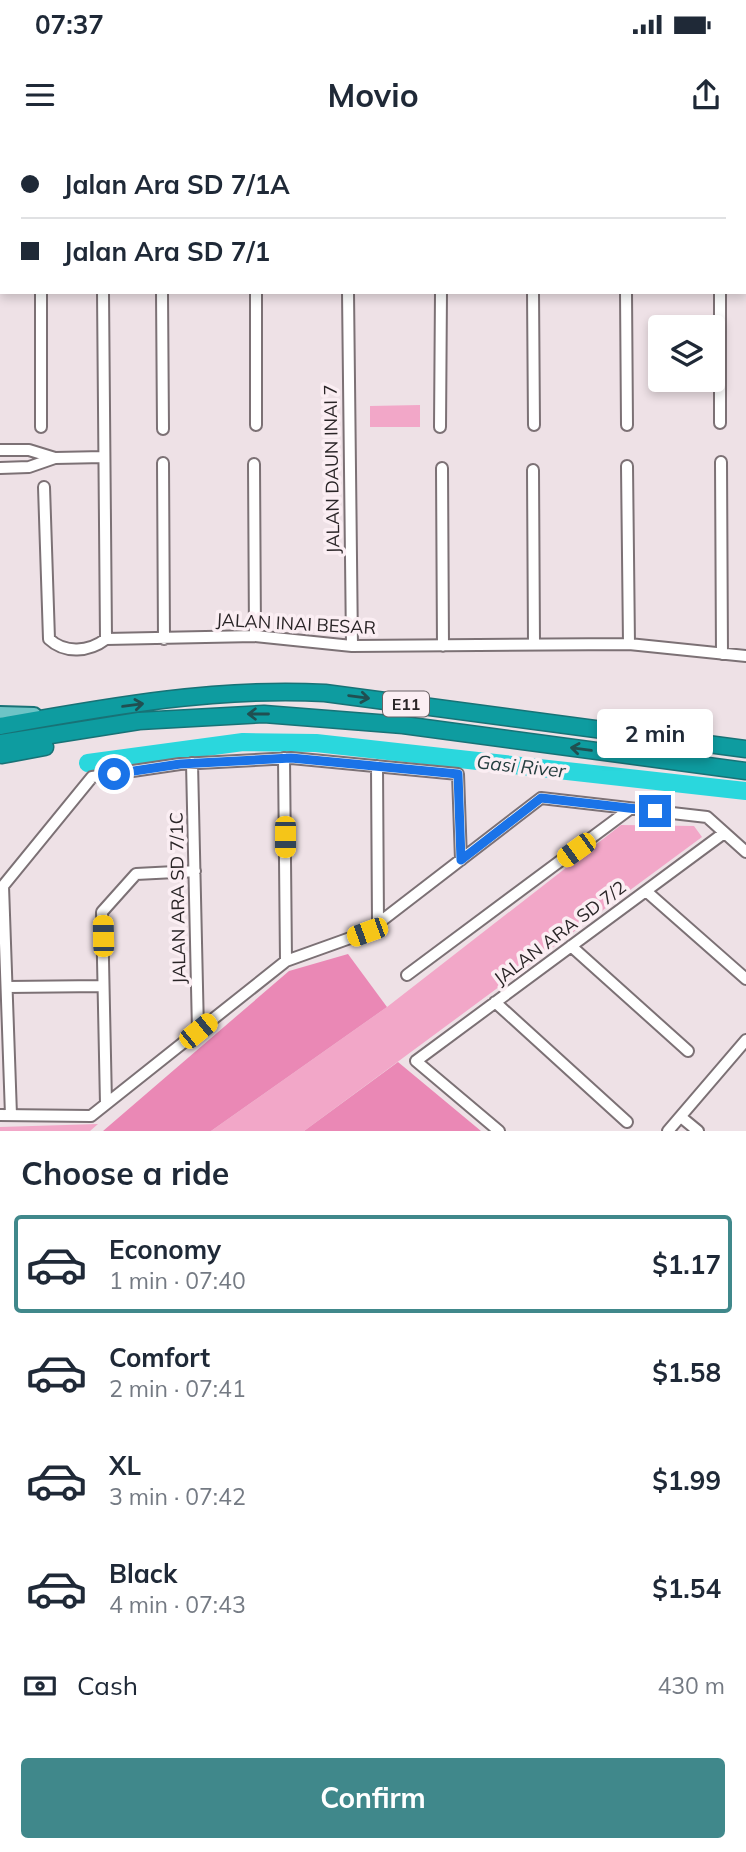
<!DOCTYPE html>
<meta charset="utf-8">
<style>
body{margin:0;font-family:Mulish,sans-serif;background:#f2f2f3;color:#1f2937;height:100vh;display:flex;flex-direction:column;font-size:26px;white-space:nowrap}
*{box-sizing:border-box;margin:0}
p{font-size:23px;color:#747a83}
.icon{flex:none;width:38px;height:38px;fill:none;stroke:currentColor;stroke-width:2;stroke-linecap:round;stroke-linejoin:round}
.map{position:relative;height:991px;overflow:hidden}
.sheet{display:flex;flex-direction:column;background:#fff;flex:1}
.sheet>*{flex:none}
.top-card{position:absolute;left:0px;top:0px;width:747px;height:154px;box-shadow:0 4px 10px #0003;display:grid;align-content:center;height:154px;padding:0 21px;background:#fff}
.controls{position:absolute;left:648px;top:175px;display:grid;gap:14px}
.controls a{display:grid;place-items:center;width:77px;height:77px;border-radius:7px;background:#fff;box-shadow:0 4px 10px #0003;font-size:35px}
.end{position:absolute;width:32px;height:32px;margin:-16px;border:9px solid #1a73e8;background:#fff;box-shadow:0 0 0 4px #fff}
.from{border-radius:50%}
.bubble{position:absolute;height:49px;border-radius:7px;background:#fff;box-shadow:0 4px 10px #0003;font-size:23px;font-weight:700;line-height:49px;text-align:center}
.car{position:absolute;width:21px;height:42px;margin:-21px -10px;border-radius:9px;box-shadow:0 0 5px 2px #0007;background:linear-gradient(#f5c518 24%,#345 0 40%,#f5c518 0 76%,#345 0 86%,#f5c518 0)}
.top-card b{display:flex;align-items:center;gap:24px;height:66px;font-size:26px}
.top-card b+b{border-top:2px solid #e0e1e3}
.top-card i{width:18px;height:18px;background:#1f2937}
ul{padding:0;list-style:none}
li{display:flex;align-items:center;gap:21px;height:98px;margin:0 14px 10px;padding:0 7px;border:4px solid transparent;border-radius:7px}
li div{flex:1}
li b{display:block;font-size:26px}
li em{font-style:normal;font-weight:700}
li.selected{border-color:#40888b}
li>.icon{width:63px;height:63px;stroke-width:1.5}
h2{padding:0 21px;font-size:32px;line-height:84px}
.pay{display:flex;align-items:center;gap:18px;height:77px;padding:0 21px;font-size:26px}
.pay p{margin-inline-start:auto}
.button{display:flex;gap:14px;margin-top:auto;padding:14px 21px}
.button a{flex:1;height:80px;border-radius:7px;background:#40888b;color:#fff;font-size:28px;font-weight:700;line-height:80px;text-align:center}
.status{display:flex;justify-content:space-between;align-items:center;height:49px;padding:0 35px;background:#fff;direction:ltr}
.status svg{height:19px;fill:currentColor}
header{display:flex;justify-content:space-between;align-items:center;height:91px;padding:0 21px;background:#fff;font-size:32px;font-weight:700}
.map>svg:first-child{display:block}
.green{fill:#f2a7c8}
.forest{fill:#ea88b5}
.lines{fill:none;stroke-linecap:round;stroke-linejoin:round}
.river{stroke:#2ad7dd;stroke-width:18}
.minor-casing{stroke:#7c7175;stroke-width:14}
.major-casing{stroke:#187276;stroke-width:18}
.highway-casing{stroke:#187276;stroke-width:19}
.minor{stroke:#fff;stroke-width:10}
.major{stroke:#6ec4c6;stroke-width:14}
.highway{stroke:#0e9ca0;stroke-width:16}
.oneway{stroke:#204f51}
.route{stroke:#1a73e8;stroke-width:9}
.labels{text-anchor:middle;stroke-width:7;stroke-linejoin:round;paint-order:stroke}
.shield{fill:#fbeef3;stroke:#696164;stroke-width:2}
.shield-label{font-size:16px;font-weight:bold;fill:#2a2527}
.street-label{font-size:18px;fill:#2a2527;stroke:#fbeef3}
.water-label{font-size:19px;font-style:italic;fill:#243e3f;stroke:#fbeef3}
</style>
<div class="status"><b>07:37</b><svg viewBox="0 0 49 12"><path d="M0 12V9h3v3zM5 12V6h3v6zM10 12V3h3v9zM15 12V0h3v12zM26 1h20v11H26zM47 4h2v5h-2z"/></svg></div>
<header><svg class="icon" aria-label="menu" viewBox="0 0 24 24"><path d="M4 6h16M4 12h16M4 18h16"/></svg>Movio<svg class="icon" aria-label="share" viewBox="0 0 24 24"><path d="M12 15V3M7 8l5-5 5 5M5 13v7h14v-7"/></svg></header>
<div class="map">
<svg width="746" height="991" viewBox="0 0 746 991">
<rect width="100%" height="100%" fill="#eee1e6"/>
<path class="green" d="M420,265v22h-50v-21z
M621,685l73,1 8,11 -398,294h-93l176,-124z
M98,984l-8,7h-90v-4z"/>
<path class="forest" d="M348,814l39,53 -176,124h-108l186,-160z
M398,922l83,69h-177z"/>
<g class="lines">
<path class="river" d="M88,623l155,-21 73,1 430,48"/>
<defs>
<path id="minor" d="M238,2l4,-2
M282,2l3,-2
M0,27l2,1
M0,65l2,-2
M0,79h2
M41,152v135
M103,152l3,347
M162,152l1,137
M256,152v133
M348,152l4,354
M533,152l1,133
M626,152l1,133
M720,283v-131
M440,287l1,-135
M0,310h29l26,8 -26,9 -29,1
M55,318l49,-1
M721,322l1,192
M163,323l1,176
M254,324l1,172
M627,326l2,178
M442,328l1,178
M533,330l1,174
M44,347l5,152c16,15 40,13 57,0
M106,499l149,-3 97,10 277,-2 117,12
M284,618l2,203
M192,623l6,268
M377,626l1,158
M646,751l100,88
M571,806l117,105
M407,835l223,-166
M7,847l96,-1
M495,862l132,120
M106,964l-4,-192 34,-38 59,-3
M0,975l91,1 195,-155 81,-29 174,-134 166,19 39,35
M11,975l-8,-229 89,-109 88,-13 111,-6 167,16 3,86
M681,977l17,14
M499,991l-83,-70 308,-228
M668,991l78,-91"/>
<path id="major" d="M0,574l34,1"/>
<path id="highway" d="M0,586c107,-19 216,-39 325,-33l421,56
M0,603l139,-22 125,-7 139,11 343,46
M2,615l43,-8"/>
</defs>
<use href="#minor" class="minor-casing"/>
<use href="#major" class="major-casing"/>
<use href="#highway" class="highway-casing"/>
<use href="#minor" class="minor"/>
<use href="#major" class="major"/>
<use href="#highway" class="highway"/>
</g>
<defs><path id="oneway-shaft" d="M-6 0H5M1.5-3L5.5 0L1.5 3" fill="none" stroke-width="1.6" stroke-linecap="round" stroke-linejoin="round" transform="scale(1.75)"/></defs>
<g class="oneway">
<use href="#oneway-shaft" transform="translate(359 557) rotate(8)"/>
<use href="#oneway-shaft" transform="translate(133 565) rotate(-8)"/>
<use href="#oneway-shaft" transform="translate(258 574) rotate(-180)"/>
<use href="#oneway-shaft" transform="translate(581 609) rotate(-172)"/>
</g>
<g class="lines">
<path class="route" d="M114,634l66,-10 111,-6 167,16 3,86 80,-62 114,13"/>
</g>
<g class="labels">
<rect class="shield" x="383" y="551.5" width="46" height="25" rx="5"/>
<g class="shield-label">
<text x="406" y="570">E11</text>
</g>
<g class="street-label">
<text transform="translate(332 329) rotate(-91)" y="6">JALAN DAUN INAI 7</text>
<text transform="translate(296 484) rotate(3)" y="6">JALAN INAI BESAR</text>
<text transform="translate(178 758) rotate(-91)" y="6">JALAN ARA SD 7/1C</text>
<text transform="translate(560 793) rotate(-37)" y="6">JALAN ARA SD 7/2</text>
</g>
<g class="water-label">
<text transform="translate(521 626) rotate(6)" y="7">Gasi River</text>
</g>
</g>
</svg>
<div class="controls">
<a><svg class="icon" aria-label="layers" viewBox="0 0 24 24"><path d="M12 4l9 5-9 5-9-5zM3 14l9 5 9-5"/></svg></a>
</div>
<i class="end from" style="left:114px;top:634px"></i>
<i class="end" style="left:655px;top:671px"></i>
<div class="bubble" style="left:597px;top:569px;width:116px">2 min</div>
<i class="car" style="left:285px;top:697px;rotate:180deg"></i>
<i class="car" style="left:576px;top:710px;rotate:234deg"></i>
<i class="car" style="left:367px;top:792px;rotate:250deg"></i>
<i class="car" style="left:103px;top:796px;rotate:359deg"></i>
<i class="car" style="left:198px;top:891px;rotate:51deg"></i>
<div class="top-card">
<b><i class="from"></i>Jalan Ara SD 7/1A</b>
<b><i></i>Jalan Ara SD 7/1</b>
</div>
</div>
<section class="sheet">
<h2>Choose a ride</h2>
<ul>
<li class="selected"><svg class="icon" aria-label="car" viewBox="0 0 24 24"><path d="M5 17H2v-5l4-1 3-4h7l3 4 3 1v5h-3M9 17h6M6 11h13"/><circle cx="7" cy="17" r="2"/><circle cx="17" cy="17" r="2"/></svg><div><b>Economy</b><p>1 min · 07:40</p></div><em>$1.17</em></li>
<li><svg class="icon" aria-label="car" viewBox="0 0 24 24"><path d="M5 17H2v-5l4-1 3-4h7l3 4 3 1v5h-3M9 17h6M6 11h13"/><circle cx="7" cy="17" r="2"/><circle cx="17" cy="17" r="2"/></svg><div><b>Comfort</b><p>2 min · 07:41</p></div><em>$1.58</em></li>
<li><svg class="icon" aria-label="car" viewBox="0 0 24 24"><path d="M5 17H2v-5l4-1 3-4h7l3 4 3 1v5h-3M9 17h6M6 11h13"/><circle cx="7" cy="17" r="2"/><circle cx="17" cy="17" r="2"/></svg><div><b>XL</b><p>3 min · 07:42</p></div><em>$1.99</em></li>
<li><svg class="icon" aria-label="car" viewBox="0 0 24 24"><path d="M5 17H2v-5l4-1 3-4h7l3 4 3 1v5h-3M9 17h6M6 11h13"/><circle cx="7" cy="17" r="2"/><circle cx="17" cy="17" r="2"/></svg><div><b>Black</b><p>4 min · 07:43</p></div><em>$1.54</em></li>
</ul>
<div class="pay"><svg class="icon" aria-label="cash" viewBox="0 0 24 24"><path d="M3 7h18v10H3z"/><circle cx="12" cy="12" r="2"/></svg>Cash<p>430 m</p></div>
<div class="button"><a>Confirm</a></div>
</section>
